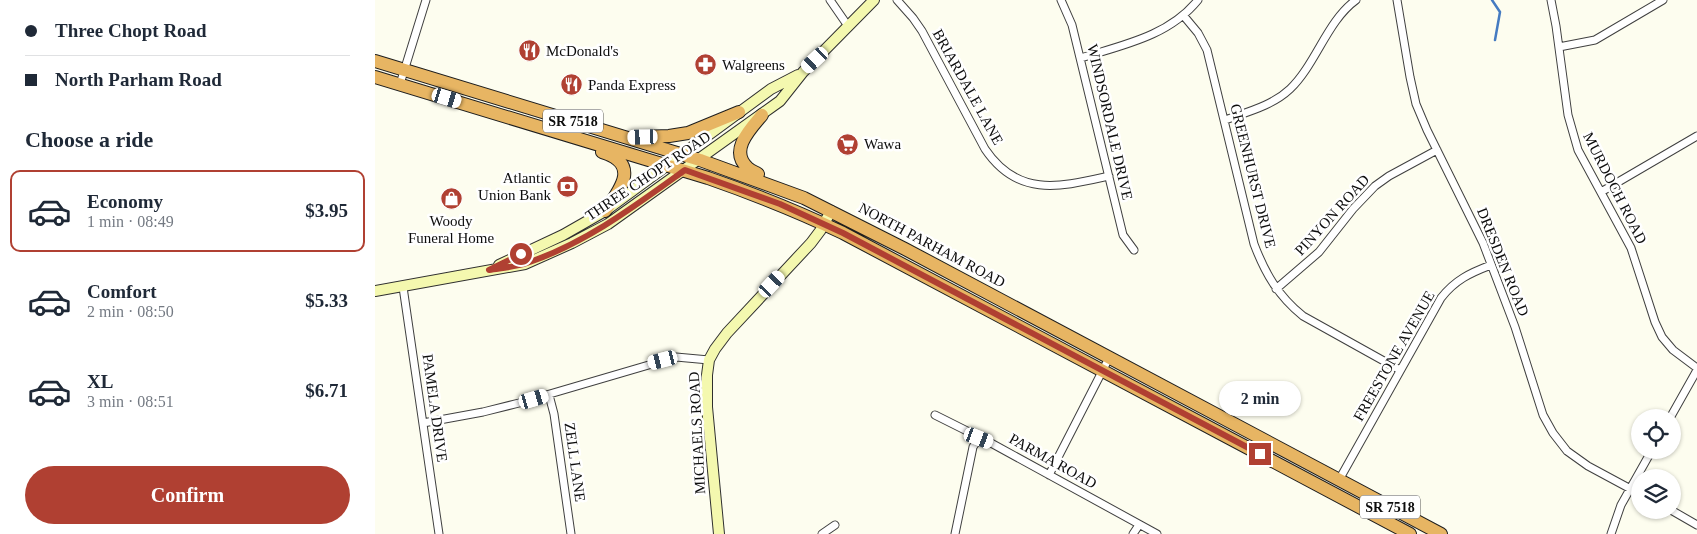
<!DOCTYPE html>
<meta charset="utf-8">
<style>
body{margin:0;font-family:"Times New Roman",serif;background:#f6f6f7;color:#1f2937;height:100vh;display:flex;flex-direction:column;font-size:19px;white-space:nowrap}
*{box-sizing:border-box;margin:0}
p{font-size:16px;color:#747a83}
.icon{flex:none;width:28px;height:28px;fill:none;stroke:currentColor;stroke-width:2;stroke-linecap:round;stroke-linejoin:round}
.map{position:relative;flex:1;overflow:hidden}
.details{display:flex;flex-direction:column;background:#fff;width:375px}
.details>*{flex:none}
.top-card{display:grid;align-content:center;height:110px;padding:0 25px;background:#fff}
.fabs{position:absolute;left:1256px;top:409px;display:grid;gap:10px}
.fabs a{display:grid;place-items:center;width:50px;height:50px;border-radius:50%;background:#fff;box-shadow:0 1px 4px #0004;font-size:25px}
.end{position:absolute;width:22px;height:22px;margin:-11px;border:6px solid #b04032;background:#fff;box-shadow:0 0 0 2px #fff}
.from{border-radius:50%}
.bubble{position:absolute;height:35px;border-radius:18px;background:#fff;box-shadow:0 1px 4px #0004;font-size:16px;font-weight:600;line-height:35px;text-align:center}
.car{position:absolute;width:15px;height:30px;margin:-15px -8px;border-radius:6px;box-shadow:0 0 4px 1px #0007;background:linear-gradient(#fff 24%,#345 0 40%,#fff 0 76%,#345 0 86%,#fff 0)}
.top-card b{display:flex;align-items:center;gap:18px;height:48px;font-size:19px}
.top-card b+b{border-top:1px solid #e0e1e3}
.top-card i{width:12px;height:12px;background:#1f2937}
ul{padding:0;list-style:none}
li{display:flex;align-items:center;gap:15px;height:82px;margin:0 10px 8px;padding:0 15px;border:2px solid transparent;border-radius:10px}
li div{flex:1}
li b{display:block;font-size:19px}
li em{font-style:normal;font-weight:600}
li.selected{border-color:#b04032}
li>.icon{width:45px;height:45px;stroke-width:1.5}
h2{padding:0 25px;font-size:22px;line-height:60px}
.action{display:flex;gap:10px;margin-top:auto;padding:10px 25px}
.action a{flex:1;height:58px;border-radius:30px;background:#b04032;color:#fff;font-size:20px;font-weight:600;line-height:58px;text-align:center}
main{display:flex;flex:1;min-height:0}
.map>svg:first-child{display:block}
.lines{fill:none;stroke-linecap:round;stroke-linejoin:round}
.stream{stroke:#457bc1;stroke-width:2.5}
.street-casing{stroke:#404040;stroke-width:9}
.secondary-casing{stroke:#2f2f2f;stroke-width:12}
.highway-casing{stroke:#1e1e1e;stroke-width:14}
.street{stroke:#fff;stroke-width:7}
.secondary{stroke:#f4f8af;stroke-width:10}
.highway{stroke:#e7b563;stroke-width:12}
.route{stroke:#b04032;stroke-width:6}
.labels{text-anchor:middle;stroke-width:5;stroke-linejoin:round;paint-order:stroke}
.shield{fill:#fff;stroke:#565656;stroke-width:1}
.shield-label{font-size:14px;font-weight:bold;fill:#0d0d0d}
.poi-label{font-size:15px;fill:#0d0d0d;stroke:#fff;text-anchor:start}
.street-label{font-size:15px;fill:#0d0d0d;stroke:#fff}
</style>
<main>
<section class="details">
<div class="top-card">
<b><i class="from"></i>Three Chopt Road</b>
<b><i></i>North Parham Road</b>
</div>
<h2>Choose a ride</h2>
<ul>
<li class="selected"><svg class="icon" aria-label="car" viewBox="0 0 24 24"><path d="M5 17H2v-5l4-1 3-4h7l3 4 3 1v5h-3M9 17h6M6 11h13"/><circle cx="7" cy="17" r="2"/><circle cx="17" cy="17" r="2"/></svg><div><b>Economy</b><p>1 min · 08:49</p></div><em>$3.95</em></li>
<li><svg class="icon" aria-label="car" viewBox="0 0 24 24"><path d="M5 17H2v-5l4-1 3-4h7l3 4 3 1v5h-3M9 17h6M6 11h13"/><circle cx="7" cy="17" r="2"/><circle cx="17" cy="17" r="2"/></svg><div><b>Comfort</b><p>2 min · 08:50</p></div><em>$5.33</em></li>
<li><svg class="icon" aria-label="car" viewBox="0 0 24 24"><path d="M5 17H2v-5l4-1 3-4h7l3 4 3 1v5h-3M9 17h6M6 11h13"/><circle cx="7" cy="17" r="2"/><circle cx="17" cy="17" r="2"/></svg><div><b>XL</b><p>3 min · 08:51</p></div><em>$6.71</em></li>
</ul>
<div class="action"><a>Confirm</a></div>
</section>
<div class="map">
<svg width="1322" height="534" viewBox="0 0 1322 534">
<rect width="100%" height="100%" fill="#fdfdef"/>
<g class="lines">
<path class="stream" d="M1117,0l8,12 -5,28"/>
<defs>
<path id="street" d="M455,0l18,26
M522,0l16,18 9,13 63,118c33,49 75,38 124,27
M686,0l11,25 51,210 11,15
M1022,0l13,77 6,27 11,26 56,113 32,84 28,88 10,18 14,18 21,15 52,28
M1176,0l5,26 12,89 10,35 53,98 24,74 7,15 11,13 24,18
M808,15l15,18 9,17 47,194c11,29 24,52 49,72l97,54
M1184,47l36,-7 68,-40
M706,58c42,-13 88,-22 117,-58
M25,84l26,-84
M850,120c22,-8 47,-14 65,-31 26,-25 37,-68 66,-89
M1226,192l96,-56
M28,287l36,247
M901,289l43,-37 34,-43 22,-23 14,-10 48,-26
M174,395l5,19 17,120
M560,415l56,28 166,91
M1295,418l27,-48
M48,423l60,-11 36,-9 157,-46 33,3
M674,475l60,-117
M964,480l102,-182c14,-18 29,-25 50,-33
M1296,510l26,15
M447,534l13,-9
M580,534l18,-87 6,-9
M758,534l6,-9
M1236,534l10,-29 31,-55"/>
<path id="secondary" d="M124,265l64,-30 42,-24 166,-122 27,-14
M0,291l150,-27 47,-21 36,-19 172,-123 23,-29 71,-72
M344,534l-12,-127v-32l2,-15 6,-11 12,-16 84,-90 9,-12 11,-20"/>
<path id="highway" d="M0,61l325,99 104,38 101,51 536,285
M0,77l333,101c46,16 91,34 135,55l567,301
M264,137l30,-1 19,-3 51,-21
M227,152c39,12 18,38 3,59
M383,174c-3,-2 -7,-3 -10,-6 -20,-17 3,-40 14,-53"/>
</defs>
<use href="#street" class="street-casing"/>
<use href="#secondary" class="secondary-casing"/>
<use href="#highway" class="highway-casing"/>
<use href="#street" class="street"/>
<use href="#secondary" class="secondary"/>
<use href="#highway" class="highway"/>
</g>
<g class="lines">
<path class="route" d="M146,254l-32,16c12,-2 26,-3 38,-7 59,-20 108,-57 158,-93l95,34 63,29 417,221"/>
</g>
<defs>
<symbol id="restaurant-disc" viewBox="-11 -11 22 22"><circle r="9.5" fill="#b04032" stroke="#fff"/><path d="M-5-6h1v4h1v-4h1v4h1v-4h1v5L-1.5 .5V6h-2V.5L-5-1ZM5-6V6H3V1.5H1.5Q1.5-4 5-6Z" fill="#fff"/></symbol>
<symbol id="pharmacy-disc" viewBox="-11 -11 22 22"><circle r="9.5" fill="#b04032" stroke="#fff"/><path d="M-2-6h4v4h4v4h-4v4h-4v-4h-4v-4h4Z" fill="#fff"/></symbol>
<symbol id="supermarket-disc" viewBox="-11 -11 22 22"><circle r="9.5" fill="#b04032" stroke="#fff"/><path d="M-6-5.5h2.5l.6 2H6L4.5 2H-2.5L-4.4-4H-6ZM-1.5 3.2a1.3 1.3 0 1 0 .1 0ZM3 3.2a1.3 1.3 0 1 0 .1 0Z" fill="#fff"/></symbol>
<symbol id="bank-disc" viewBox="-11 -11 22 22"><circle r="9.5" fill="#b04032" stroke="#fff"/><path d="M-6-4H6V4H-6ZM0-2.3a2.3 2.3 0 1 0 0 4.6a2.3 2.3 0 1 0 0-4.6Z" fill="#fff"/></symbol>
<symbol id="shop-disc" viewBox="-11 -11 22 22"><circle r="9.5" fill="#b04032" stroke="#fff"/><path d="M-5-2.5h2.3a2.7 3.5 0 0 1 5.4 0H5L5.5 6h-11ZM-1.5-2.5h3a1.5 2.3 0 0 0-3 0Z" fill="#fff"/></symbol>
</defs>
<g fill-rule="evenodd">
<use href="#restaurant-disc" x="142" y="38" width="25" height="25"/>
<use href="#pharmacy-disc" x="318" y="52" width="25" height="25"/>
<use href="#restaurant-disc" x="184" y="72" width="25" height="25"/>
<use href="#supermarket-disc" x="460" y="132" width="25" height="25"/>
<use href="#bank-disc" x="180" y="174" width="25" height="25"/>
<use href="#shop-disc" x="64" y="186" width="25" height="25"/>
</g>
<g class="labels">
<g class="shield">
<rect x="168" y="109.5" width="60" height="23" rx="4"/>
<rect x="985" y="495.5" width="60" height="23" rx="4"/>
</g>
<g class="shield-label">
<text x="198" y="126">SR 7518</text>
<text x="1015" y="512">SR 7518</text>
</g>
<g class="poi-label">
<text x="171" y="56">McDonald's</text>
<text x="347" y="70">Walgreens</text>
<text x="213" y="90">Panda Express</text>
<text x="489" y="149">Wawa</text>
<text x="176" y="183" text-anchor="end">Atlantic<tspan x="176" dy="17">Union Bank</tspan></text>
<text x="76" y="226" text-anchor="middle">Woody<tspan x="76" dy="17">Funeral Home</tspan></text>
</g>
<g class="street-label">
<text transform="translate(593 87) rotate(61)" y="5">BRIARDALE LANE</text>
<text transform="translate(735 122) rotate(77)" y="5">WINDSORDALE DRIVE</text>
<text transform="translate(273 176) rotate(-34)" y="5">THREE CHOPT ROAD</text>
<text transform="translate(878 176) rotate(76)" y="5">GREENHURST DRIVE</text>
<text transform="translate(1240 188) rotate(63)" y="5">MURDOCH ROAD</text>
<text transform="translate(957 215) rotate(-48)" y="5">PINYON ROAD</text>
<text transform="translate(557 245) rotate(28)" y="5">NORTH PARHAM ROAD</text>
<text transform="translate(1128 262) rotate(68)" y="5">DRESDEN ROAD</text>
<text transform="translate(1019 356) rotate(-60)" y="5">FREESTONE AVENUE</text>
<text transform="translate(60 408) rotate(82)" y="5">PAMELA DRIVE</text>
<text transform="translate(322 433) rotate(-93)" y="5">MICHAELS ROAD</text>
<text transform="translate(678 461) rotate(29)" y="5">PARMA ROAD</text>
<text transform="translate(200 462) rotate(82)" y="5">ZELL LANE</text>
</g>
</g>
</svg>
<div class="fabs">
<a><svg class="icon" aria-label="locate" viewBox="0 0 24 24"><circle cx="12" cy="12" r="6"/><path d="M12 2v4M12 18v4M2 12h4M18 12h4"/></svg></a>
<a><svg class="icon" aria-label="layers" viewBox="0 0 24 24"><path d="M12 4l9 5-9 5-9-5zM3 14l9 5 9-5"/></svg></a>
</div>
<i class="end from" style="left:146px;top:254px"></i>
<i class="end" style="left:885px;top:454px"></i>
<div class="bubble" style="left:844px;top:381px;width:82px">2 min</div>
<i class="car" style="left:440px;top:60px;rotate:227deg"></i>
<i class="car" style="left:72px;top:98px;rotate:107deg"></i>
<i class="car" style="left:268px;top:137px;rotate:268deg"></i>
<i class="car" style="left:397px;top:284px;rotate:43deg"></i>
<i class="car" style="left:288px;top:360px;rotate:256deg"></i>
<i class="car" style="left:159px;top:399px;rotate:74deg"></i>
<i class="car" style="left:604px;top:438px;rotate:111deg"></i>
</div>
</main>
